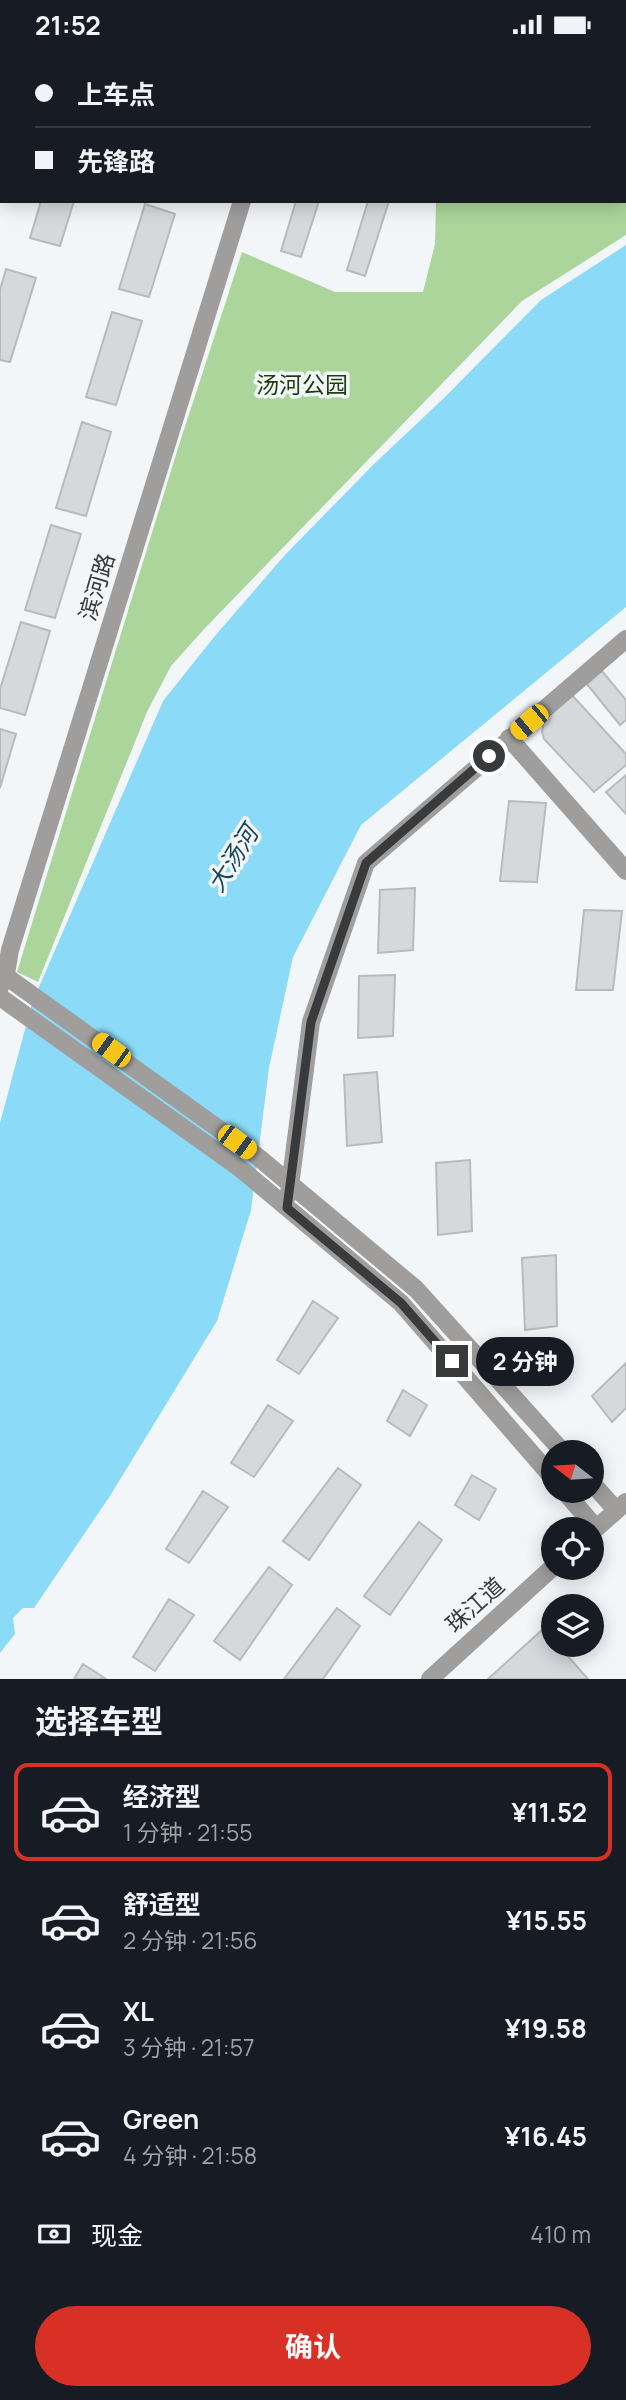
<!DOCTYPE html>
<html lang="zh">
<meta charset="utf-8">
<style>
body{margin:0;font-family:Manrope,"Noto Sans SC",sans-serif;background:#20242c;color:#f1f3f6;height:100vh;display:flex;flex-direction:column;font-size:26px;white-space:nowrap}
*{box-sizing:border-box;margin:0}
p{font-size:23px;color:#9ea1a6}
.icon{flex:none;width:38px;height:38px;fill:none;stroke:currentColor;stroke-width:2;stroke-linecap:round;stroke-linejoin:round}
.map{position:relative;height:1630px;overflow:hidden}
.sheet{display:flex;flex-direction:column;background:#171b24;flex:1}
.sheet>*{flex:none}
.hud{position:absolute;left:0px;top:0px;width:626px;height:154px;box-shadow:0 4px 18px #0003;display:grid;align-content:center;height:154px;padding:0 35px;background:#171b24}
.needle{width:46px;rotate:287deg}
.buttons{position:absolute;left:541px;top:1391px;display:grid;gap:14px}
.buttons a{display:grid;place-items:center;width:63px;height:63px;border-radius:50%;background:#171b24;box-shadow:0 4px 18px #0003;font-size:35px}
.end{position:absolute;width:32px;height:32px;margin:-16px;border:9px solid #393a3c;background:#fff;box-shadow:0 0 0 4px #fff}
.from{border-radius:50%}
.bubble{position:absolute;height:49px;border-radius:24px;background:#171b24;box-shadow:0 4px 18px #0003;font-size:23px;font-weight:700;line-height:49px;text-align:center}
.car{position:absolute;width:21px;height:42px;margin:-21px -10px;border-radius:9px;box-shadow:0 0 5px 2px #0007;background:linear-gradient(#f5c518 24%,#345 0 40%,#f5c518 0 76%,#345 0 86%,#f5c518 0)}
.hud b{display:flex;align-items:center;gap:24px;height:66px;font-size:26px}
.hud b+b{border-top:2px solid #363941}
.hud i{width:18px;height:18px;background:#f1f3f6}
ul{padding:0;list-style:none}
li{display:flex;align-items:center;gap:21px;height:98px;margin:0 14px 10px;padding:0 21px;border:4px solid transparent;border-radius:14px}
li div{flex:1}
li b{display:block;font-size:26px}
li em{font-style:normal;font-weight:700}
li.on{border-color:#d93025}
li>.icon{width:63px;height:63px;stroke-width:1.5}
h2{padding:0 35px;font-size:32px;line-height:84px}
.pay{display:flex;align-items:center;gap:18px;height:77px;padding:0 35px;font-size:26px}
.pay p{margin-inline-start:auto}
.primary-button{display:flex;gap:14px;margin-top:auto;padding:14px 35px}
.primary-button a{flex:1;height:80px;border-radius:42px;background:#d93025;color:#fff;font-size:28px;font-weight:700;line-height:80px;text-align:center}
.status{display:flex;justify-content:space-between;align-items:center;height:49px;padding:0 35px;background:#171b24;direction:ltr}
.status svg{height:19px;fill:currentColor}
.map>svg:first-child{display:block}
.green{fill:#abd59a}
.water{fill:#8bdaf8}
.building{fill:#d6d9dc;stroke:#b8bbbe;stroke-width:2}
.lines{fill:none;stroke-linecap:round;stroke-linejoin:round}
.minor{stroke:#9f9e9d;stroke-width:18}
.route{stroke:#393a3c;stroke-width:9}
.labels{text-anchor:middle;stroke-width:7;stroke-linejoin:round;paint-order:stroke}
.park-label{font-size:23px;fill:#1d3d0c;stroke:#f3f6f9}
.street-label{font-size:23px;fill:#393a3c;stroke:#f3f6f9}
.water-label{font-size:24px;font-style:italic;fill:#184656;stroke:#f3f6f9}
</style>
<div class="status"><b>21:52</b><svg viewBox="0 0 49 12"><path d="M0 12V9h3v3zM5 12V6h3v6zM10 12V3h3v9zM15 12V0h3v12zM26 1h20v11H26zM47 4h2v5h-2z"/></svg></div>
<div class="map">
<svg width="626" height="1630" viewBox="0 0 626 1630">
<rect width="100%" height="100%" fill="#f3f6f9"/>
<path class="green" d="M452,0h174v186l-104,66 -316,326 -35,39 -24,46 -109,270 -21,-10 161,-524 64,-196 93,40h88l12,-48 1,-43h189v-150z"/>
<path class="water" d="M626,196v362l-265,218 -68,132 -24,111 -18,142 -34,111 -107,175 -76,112h-11l-10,10 2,16 -15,19v-530l32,-120 131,-302 51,-64 70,-81 89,-91 71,-67 97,-98z"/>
<path class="building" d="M41,152h33l-14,45 -30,-8z
M296,152h23l-18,56 -20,-6z
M368,152h21l-24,75 -18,-6z
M145,155l30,10 -26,83 -30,-8z
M6,220l30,9 -26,84 -10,-2v-70z
M112,263l30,9 -26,84 -30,-8z
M82,373l29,10 -25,84 -30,-8z
M51,476l30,9 -26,84 -30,-8z
M21,573l29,9 -25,84 -25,-7v-19z
M602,622l24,29v20l-6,5 -33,-41z
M571,645l55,60v11l-32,27 -50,-53 -2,-7 2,-11z
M0,680l16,5 -16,54z
M626,726v39l-20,-22z
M509,752l37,2 -9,79 -37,-1z
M415,839l-2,62 -35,3 2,-63z
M584,861l38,1 -9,79h-37z
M395,926l-2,61 -35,2 1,-62z
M377,1023l5,70 -35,4 -3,-71z
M470,1111l2,71 -34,4 -2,-72z
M556,1206l1,71 -32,4 -3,-72z
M313,1252l25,17 -39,56 -22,-14z
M626,1314v45l-14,14 -20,-26z
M403,1341l24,15 -17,31 -23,-15z
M268,1356l25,16 -39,56 -23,-14z
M338,1419l23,17 -52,75 -26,-19z
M472,1426l24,14 -17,31 -24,-15z
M203,1442l25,16 -39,56 -23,-14z
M419,1473l23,18 -52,75 -26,-19z
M269,1518l23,18 -52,75 -26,-19z
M169,1550l25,16 -39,56 -22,-14z
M337,1559l23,18 -37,53h-39z
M543,1580l10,11v5h5l30,34h-100z
M83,1615l23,15h-32z"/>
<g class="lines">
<path class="minor" d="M289,2l1,-2
M509,689l117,133
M0,923l258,185 158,132 148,164
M0,938l6,-13 4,-24 232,-749
M0,948l241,172 160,134 152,175
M289,1145l22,-172 55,-159 260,-224
M592,1434l24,27
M564,1442l32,37
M592,1483l34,-30
M430,1630l123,-112"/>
</g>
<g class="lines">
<path class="route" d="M452,1312l-51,-58 -114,-95 24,-186 55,-159 123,-107"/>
</g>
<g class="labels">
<g class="park-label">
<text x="302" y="344">汤河公园</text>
</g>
<g class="street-label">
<text transform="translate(97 538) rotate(-73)" y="8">滨河路</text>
<text transform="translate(475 1556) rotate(-42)" y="8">珠江道</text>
</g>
<g class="water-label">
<text transform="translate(233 810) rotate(-58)" y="8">大汤河</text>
</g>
</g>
</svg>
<div class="buttons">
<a><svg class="needle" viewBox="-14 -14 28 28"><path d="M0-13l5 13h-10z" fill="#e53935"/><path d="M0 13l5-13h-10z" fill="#9ea1a6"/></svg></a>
<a><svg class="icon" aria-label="locate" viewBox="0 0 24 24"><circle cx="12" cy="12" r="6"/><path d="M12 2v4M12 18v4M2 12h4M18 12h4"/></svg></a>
<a><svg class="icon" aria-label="layers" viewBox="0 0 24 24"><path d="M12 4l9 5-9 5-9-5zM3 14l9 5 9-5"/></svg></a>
</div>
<i class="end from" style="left:489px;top:707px"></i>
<i class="end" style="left:452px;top:1312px"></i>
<div class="bubble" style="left:476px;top:1288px;width:98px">2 分钟</div>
<i class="car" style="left:529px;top:673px;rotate:230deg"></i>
<i class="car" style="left:111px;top:1001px;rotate:306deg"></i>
<i class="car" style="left:237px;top:1093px;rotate:126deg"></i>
<div class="hud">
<b><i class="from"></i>上车点</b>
<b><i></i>先锋路</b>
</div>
</div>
<section class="sheet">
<h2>选择车型</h2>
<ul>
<li class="on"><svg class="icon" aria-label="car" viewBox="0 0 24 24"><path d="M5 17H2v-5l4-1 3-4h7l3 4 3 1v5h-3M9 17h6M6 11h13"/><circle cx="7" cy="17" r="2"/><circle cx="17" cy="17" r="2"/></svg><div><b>经济型</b><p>1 分钟 · 21:55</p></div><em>¥11.52</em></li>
<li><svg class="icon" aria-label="car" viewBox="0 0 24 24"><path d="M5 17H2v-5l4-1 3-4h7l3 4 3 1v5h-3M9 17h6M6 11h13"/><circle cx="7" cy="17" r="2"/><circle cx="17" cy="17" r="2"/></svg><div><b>舒适型</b><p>2 分钟 · 21:56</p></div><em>¥15.55</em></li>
<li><svg class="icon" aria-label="car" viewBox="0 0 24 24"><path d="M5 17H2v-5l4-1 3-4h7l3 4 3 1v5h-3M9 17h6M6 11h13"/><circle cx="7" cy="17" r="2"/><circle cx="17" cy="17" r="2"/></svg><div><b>XL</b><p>3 分钟 · 21:57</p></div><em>¥19.58</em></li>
<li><svg class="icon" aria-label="car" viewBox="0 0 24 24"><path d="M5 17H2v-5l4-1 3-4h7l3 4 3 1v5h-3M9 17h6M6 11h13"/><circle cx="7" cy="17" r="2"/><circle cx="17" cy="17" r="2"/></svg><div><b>Green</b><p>4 分钟 · 21:58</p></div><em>¥16.45</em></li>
</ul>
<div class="pay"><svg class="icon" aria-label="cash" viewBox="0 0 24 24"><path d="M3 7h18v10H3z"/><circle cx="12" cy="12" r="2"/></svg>现金<p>410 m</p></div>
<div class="primary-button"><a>确认</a></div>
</section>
